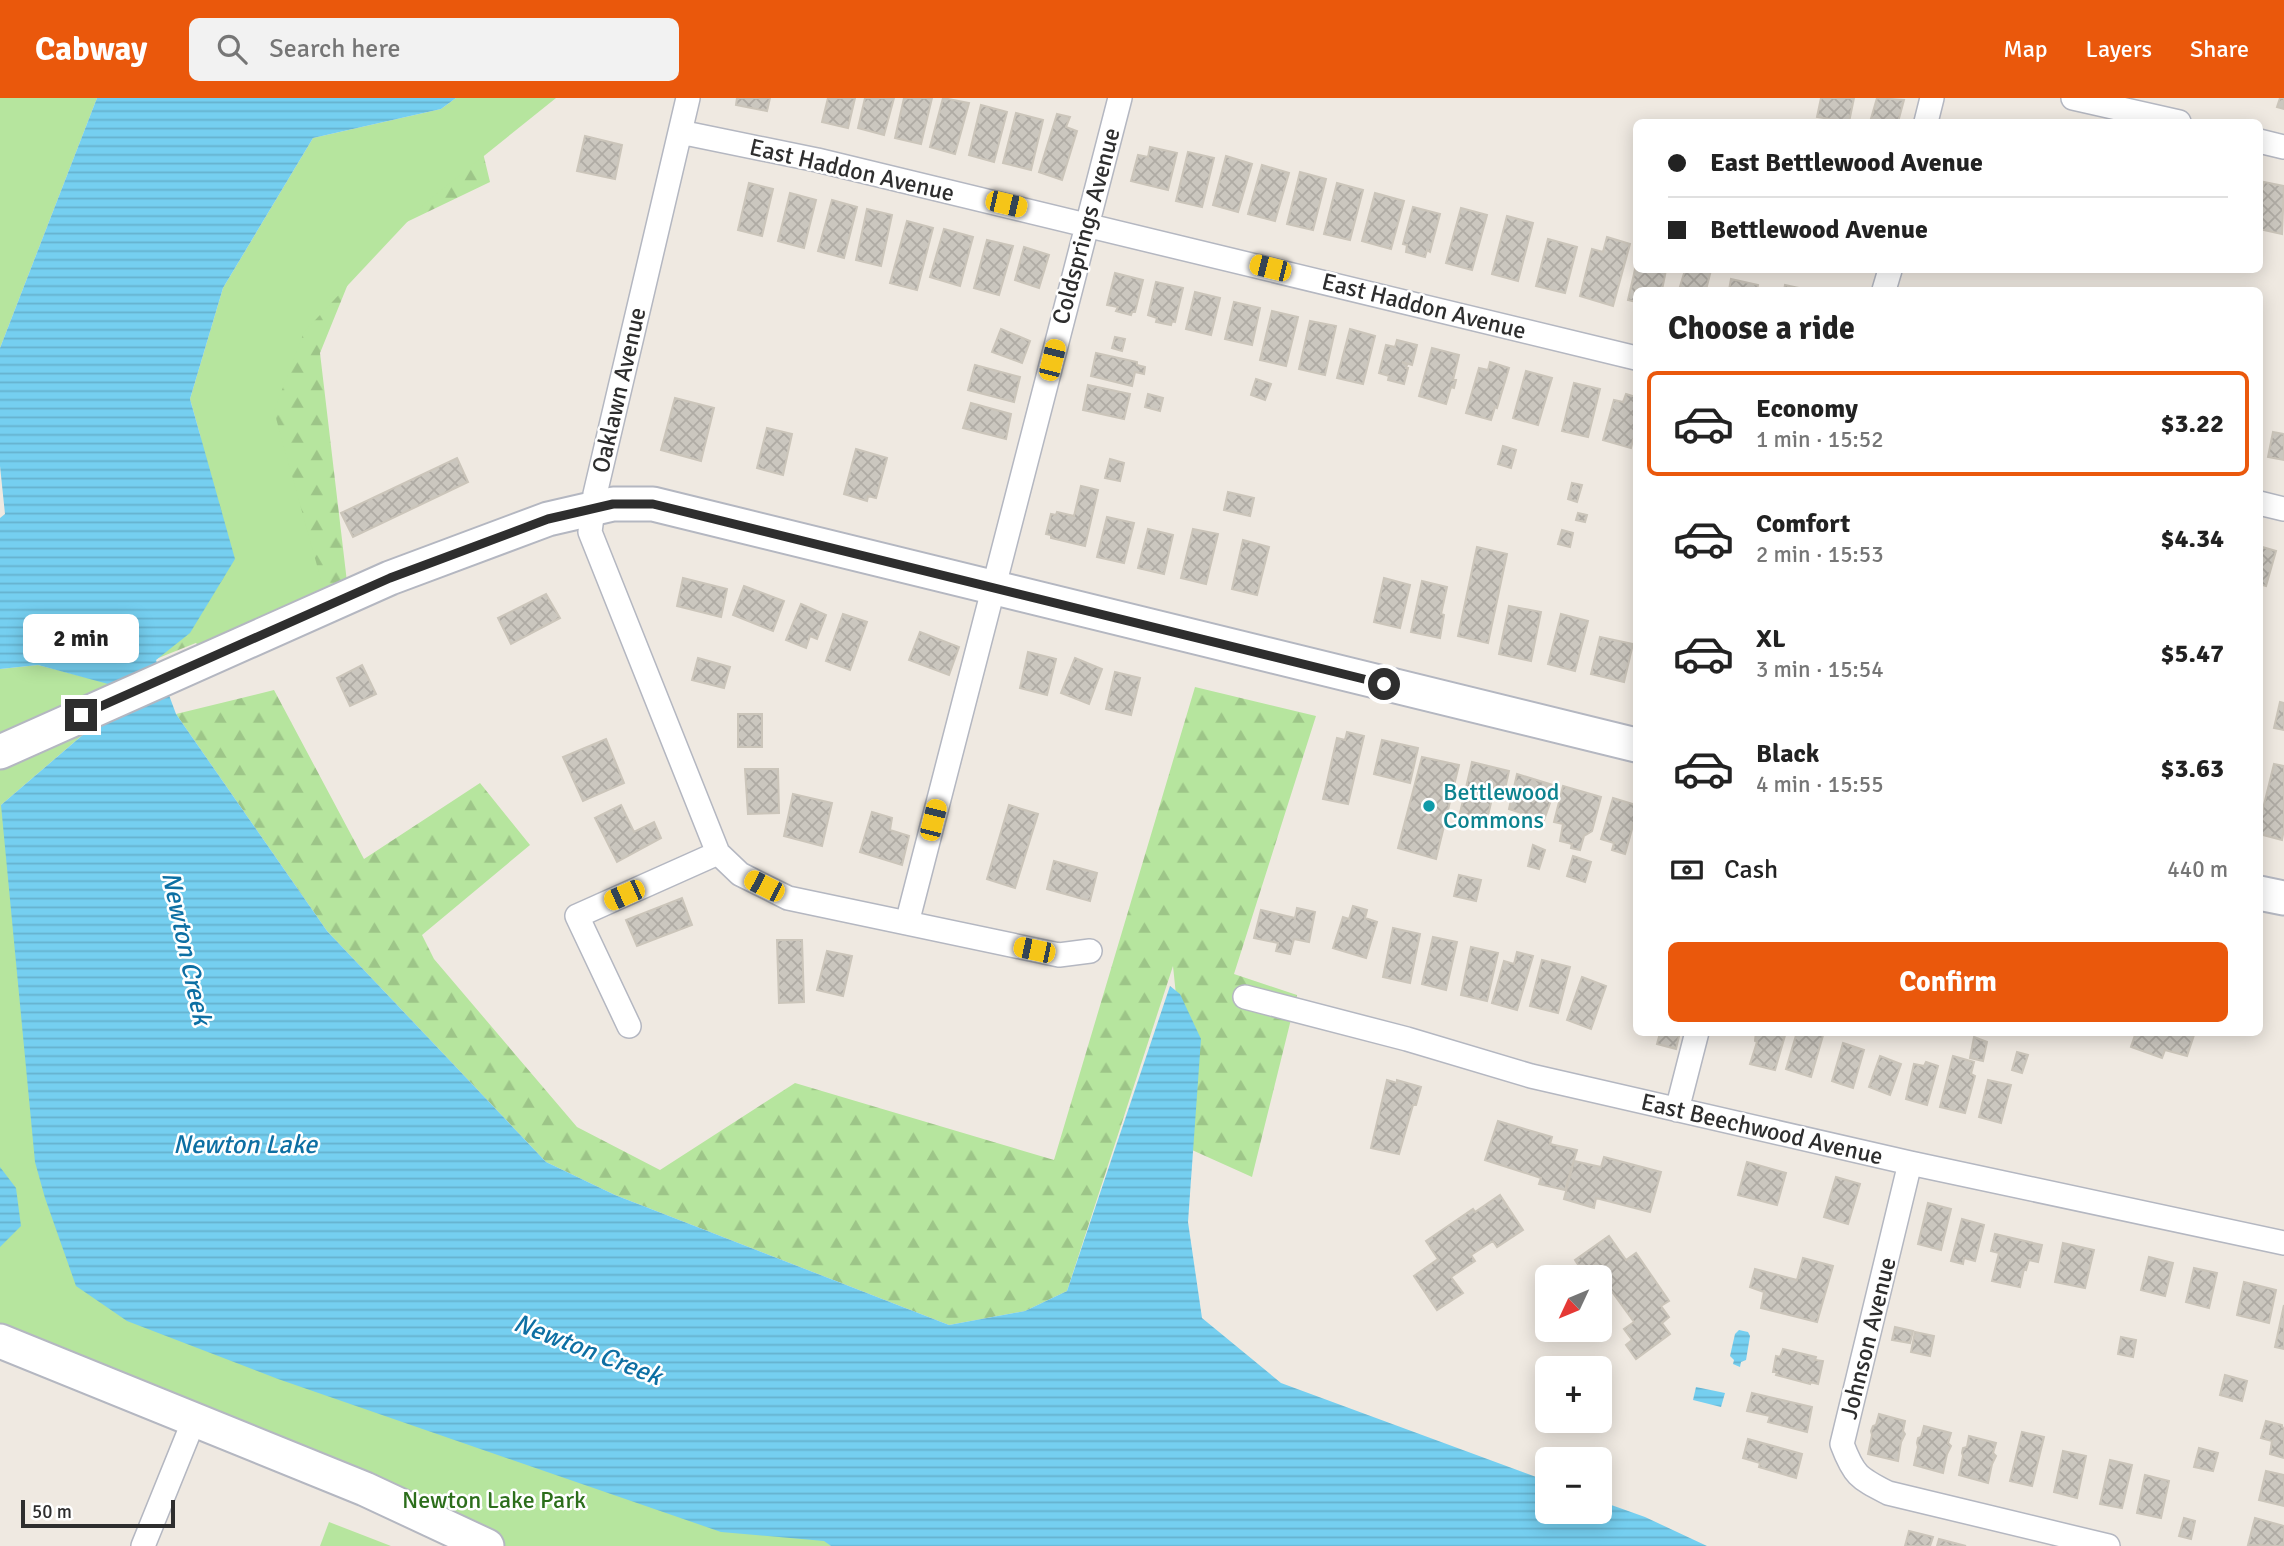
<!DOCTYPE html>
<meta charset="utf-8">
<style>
body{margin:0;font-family:Signika,sans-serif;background:#f2f2f2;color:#222;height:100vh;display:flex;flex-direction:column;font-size:26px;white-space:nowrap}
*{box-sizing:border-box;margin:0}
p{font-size:23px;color:#767676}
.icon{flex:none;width:38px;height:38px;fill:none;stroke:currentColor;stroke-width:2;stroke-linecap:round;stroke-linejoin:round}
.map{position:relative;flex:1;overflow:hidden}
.panel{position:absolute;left:1633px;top:189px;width:630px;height:749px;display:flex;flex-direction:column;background:#fff;border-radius:10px;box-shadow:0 4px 18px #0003}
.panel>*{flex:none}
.banner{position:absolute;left:1633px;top:21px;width:630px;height:154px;border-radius:10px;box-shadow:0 4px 18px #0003;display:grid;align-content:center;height:154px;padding:0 35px;background:#fff}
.needle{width:46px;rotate:226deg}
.buttons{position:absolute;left:1535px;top:1167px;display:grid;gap:14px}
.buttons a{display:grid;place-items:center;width:77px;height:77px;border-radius:10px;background:#fff;box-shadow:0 4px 18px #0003;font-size:35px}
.scale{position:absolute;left:21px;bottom:18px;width:154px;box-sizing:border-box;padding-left:7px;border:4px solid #2e2e2e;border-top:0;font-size:19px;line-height:24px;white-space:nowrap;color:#2e2e2e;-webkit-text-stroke:5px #fff;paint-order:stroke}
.end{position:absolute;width:32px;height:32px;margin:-16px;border:9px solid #2e2e2e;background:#fff;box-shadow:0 0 0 4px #fff}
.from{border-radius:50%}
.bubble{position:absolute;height:49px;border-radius:10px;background:#fff;box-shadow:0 4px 18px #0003;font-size:23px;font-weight:700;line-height:49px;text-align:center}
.car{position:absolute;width:21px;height:42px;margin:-21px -10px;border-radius:9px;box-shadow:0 0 5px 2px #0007;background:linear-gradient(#f5c518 24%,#345 0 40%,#f5c518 0 76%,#345 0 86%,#f5c518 0)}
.banner b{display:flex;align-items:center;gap:24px;height:66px;font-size:26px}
.banner b+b{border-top:2px solid #e0e0e0}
.banner i{width:18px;height:18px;background:#222}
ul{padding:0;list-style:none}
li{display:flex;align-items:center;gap:21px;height:105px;margin:0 14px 10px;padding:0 21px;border:4px solid transparent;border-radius:10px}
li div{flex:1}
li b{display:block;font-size:26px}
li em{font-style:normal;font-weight:700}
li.active{border-color:#ea580c}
li>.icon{width:63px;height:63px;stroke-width:1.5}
h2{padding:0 35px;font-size:32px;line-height:84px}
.pay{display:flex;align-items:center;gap:18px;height:77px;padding:0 35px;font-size:26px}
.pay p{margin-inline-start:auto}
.button{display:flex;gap:14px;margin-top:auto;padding:14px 35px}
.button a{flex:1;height:80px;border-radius:10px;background:#ea580c;color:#fff;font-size:28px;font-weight:700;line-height:80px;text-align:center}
header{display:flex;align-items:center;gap:42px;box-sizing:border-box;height:98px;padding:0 35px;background:#ea580c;color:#fff}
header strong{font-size:33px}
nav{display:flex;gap:38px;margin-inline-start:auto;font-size:24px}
.search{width:490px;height:63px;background:#f2f2f2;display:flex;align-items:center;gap:18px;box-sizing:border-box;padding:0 24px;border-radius:10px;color:#767676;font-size:26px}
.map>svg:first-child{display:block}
.forest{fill:url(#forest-firs)}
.park{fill:#b6e59e}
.water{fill:url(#water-rules)}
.building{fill:url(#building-cross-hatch);stroke:#cbc5ba;stroke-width:2}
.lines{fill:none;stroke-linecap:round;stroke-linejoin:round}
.street-casing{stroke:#b4b7c1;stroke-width:26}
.secondary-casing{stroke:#b4b7c1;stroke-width:37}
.street{stroke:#fff;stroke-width:23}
.secondary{stroke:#fff;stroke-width:33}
.route{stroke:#2e2e2e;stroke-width:9}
.culture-dot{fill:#0f9aa8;stroke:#fff;stroke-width:2.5}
.labels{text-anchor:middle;stroke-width:5;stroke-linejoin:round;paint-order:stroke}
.street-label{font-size:24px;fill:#2e2e2e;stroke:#fff}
.culture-label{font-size:24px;fill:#0d838f;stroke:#fff;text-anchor:start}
.park-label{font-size:24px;fill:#2c6e1b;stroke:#fff}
.water-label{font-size:26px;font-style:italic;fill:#0d6fa3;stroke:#fff}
</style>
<header>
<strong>Cabway</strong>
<div class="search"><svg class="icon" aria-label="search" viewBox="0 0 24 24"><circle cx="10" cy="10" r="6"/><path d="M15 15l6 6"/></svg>Search here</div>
<nav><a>Map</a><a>Layers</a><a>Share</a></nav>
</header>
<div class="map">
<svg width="2284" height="1448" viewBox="0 0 2284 1448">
<defs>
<pattern id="forest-firs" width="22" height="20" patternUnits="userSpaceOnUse" patternTransform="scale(1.75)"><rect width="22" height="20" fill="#b6e59e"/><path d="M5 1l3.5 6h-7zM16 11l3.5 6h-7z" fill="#9dc588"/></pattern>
<pattern id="water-rules" width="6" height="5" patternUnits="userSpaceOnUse" patternTransform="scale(1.75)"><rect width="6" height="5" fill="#75cff0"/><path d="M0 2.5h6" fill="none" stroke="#66b2ce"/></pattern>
<pattern id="building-cross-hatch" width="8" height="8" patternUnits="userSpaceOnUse" patternTransform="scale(1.75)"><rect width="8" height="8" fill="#cbc7bf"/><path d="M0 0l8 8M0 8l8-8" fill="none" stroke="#afaba4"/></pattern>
</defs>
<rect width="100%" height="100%" fill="#efe9e1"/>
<path class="forest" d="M471,5l19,79 -125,60 -45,111 27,229 -191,77 53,-264z
M1195,589l121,29 -82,258 63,21 -45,182 -60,-27 -19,-184 -106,325 -42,20 -76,14 -334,-130 -69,-33 -219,-231 -151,-217 98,-24 90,169 116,-76 50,62 -108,90 12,24 143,168 83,43 135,-87 259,77z"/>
<path class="park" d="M0,0h97l-97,250z
M456,0h100l-132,106 -120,128 -30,79 54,194 -122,54 -16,-26 45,-74 -45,-160 33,-111 90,-150 128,-29z
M38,567l97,25 -134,115 830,741h-344l-487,-205v-672z
M329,1424l62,24h-71z"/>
<path class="water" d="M97,0h359l-15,11 -128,29 -90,150 -33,111 45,160 -45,74 -34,27 20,54 151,217 219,231 69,33 334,130 76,-14 42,-20 103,-305 10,8 21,45 -13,183 14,96 79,65 266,98v31h53v-11l45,16 62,29h-876l-7,-5 -103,-9 -443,-153 -151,-58 -51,-35 -31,-88 -10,-36 -34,-357 133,-114 -96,-26 -38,4v-151l5,-4 -5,-48v-118z
M0,1069l16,21 5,38 -21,21z
M1739,1232l9,2 2,4 -4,24 -5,2 -1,5 -7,-3 1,-4 -4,-4 5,-22z
M1696,1289l29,6 -4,14 -28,-7z"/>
<path class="building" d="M737,0h33l-3,13 -31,-6z
M828,0h27l-7,30 -26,-6z
M865,0h29l-10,37 -26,-7z
M904,0h28l-11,46 -26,-6z
M943,0l26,5 -14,51 -25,-7z
M1821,0h33l-5,24 -32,-5z
M1877,0l27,2 -6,22h-28z
M2280,0h4v11l-7,-2z
M981,7l26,7 -13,50 -25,-7z
M1016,15l27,7 -12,50 -28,-7z
M1057,16l13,3 -4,10 11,4 -15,49 -23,-8z
M585,38l37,9 -7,34 -38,-8z
M1150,49l27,6 -9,37 -37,-9 7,-26 10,2z
M1188,54l26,6 -12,49 -26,-6z
M1226,58l26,8 -14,48 -25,-7z
M1262,67l27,8 -14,48 -27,-7z
M1300,74l26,7 -13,51 -26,-6z
M2264,84l20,4 -2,48 -23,-5v-26z
M749,85l24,6 -11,47 -24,-6z
M1337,85l26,7 -13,50 -26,-6z
M790,95l26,7 -12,48 -26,-7z
M1375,95l29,8 -13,48 -29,-8z
M832,102l25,7 -13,51 -26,-7z
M1413,109l27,7 -10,38 -3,-2 -2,7 -19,-5 1,-7 -4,-1z
M1461,110l26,7 -15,55 -26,-7z
M867,111l25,6 -11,51 -25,-6z
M1507,118l26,7 -15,58 -26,-7z
M907,123l26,7 -16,62 -27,-7z
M944,131l29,8 -13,49 -30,-9z
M1607,139l23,7 -17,62 -33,-10 12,-47 11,3z
M1548,141l29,8 -12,46 -29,-7z
M987,142l26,6 -14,49 -25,-7z
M1024,149l25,8 -10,33 -24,-8z
M1636,167v5h30l-4,20h-26v12l-8,-2z
M1685,172h26l-5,20h-27z
M1115,175l28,7 -8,32h-3l-1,3 -15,-4 2,-4 -11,-2z
M1731,181l27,6 -1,5h-28z
M1156,184l27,6 -8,34 -3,-1 -1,4 -15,-3 1,-4 -9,-3z
M1785,187l23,5h-24z
M1195,194l25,6 -9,37 -25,-6z
M1234,204l26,6 -8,37 -27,-6z
M1272,213l26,6 -12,49 -26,-6z
M1310,223l26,5 -11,49 -26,-6z
M1001,231l29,12 -8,22 -30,-11z
M1350,231l25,7 -12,48 -26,-6z
M1115,239l10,2 -3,12 -10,-3z
M1397,242l20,5 -5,20 -10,-3 5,3 -1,3h2l-4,16 -16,-4 1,-4 -10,-3 7,-28 9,2z
M1432,250l27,7 -6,25h3l-2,8 -3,-1 -5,17 -27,-8z
M1096,255l41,9v3l8,2 -1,7 -9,-2 -3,14 -41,-10z
M1490,264l19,6 -12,40 -2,-1 -4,13 -25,-7 13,-45 9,2z
M975,267l45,12 -6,25 -46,-12z
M1526,273l26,7 -14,47 -25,-7z
M1256,281l15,5 -6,16 -14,-5z
M1574,285l26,6 -12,48 -26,-6z
M1088,287l42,9 -6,25 -41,-9z
M1148,296l15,4 -3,13 -15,-4z
M1626,296l10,3v31l-5,20 -28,-8 11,-40 9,2z
M675,300l39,10 -13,53 -40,-11z
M971,305l40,11 -5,25 -43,-11z
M767,330l25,6 -9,41 -26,-7z
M2273,334l11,2v26l-16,-3z
M1503,348l13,4 -5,18 -13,-4z
M856,351l31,9 -11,40 -8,-2 -1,5 -23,-7z
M457,360l11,24 -115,55 -12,-24z
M1110,361l14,4 -4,18 -15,-3z
M1572,385l10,2 -5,17 -9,-3z
M1081,388l17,4 -13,56 -34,-8v-3l-5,-1 5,-20 5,1 1,-3 17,4z
M1228,394l26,6 -4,18 -26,-6z
M1578,415l9,2 -2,7 -9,-2z
M1107,419l27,6 -10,40 -27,-6z
M1148,431l25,6 -9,39 -26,-6z
M1193,431l25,5 -12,50 -25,-6z
M1562,432l11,3 -3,14 -12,-3z
M1243,442l26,7 -12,48 -25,-6z
M2259,448l17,5 -10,35 -7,-2z
M1477,449l30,7 -19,89 -30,-7z
M683,480l44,11 -6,28 -44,-11z
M1384,480l26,7 -10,43 -26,-6z
M1422,483l25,6 -6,27 3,1 -4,23 -29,-6z
M744,488l40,15 -11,30 -40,-16z
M546,496l14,24 -49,26 -13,-26z
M801,506l25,11 -9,24 -7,-3 -4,12 -20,-8z
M1509,508l32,6 -10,49 -32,-7z
M843,516l24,8 -17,48 -24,-9z
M1561,516l27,7 -13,50 -27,-7z
M920,534l39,15 -10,28 -40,-15z
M1600,539l33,7 -9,38 -33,-8z
M1028,554l28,7 -9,36 -27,-7z
M698,560l32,9 -6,21 -32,-8z
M1075,560l27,11 -13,35 -28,-11z
M362,567l14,29 -26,12 -13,-28z
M1115,574l25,6 -9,37 -25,-6z
M2280,604l4,1v27l-10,-2z
M738,616h24v33h-24z
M1347,634l17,4 -16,68 -25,-5 14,-61 8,2z
M606,641l18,44 -41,18 -20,-44z
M1382,642l36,8 -8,35 -36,-9z
M1422,659l37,8 -23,94 -38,-11z
M1472,664l37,9 -4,18 -10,-3 -10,42 -13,-3 2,-8 -14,-4z
M2274,666l10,2v63l-2,11 -23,-6v-9z
M745,671h33l1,44 -31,1z
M1517,676l39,12 -12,34 -35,-11z
M1563,688l38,11 -9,34 -8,5 -4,14 -9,-2 1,-4 -12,-3 3,-17 -9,-2z
M793,696l39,9 -10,43 -38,-10z
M1613,700l23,7v10l-11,39 -13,-4 2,-7 -13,-4z
M621,707l13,27 20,-10 7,16 -44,24 -22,-44z
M1009,707l29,9 -23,74 -28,-9z
M872,714l20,6 -2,12 19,6 -7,29 -42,-13z
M1533,747l12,5 -6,19 -11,-3z
M1573,758l18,6 -6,20 -18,-6z
M1054,763l43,12 -7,28 -43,-12z
M1459,777l22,5 -5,21 -22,-5z
M682,800l10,27 -55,21 -11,-26z
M1353,808l14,4 -2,8 12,4 -11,36 -33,-10 10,-31 6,2z
M1297,810l18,4 -6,30 -15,-3 -4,15 -14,-3 2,-8 -24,-5 7,-28 34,8z
M1393,830l27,6 -10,49 -27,-6z
M1433,839l24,5 -11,48 -24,-6z
M777,842h25l2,62 -25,1z
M1471,849l27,6 -11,48 -26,-6z
M827,853l25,5 -9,40 -26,-6z
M1517,854l16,4 -16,54 -25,-7 12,-42 10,3z
M1542,862l28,7 -12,46 -28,-7z
M1582,879l24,9 -15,43 -24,-9z
M1680,934l-4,17 -19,-5 3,-11 -4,-1z
M1756,934h30l-11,38 -25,-6 7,-22 -2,-1z
M1797,934h27l-13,45 -25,-8z
M2136,934h59l-8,24 -22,-6 -3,8 -31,-11z
M1974,939l13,5 -4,19 -13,-3z
M1843,945l21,7 -11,38 -21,-7z
M2017,954l11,3 -6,18 -10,-3z
M1880,958l21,8 -11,31 -21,-8z
M1953,958l21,6 -3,12 4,2 -10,37 -25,-6z
M1926,964l12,4 -11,39 -21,-6 8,-35 10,2z
M1387,982l10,3v-3l24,7 -5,18h-3l-14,49 -28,-6z
M1988,982l23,5 -10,38 -22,-6z
M1498,1023l54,16 -2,7 27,6 -12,40 -26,-6 2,-6 -56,-18z
M1604,1059l57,15 -11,40 -54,-14 -2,10 -30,-9 10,-38 27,6z
M1747,1064l39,11 -9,32 -39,-10z
M1836,1079l24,7 -12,40 -24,-7z
M1500,1097l23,35 -26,17 -4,-6 -22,14 4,6 -24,16 12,16 -26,17 -23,-34 24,-17 -12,-18 47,-32 2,3z
M1928,1105l23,6 -10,41 -23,-6z
M1962,1121l22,6 -9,36 -11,-3 -1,6 -12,-3z
M1995,1136l47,11 -4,17 -9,-2 -3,10 -2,-1 -4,18 -28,-6 7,-28 -8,-2z
M1609,1138l17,24 10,-7 33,48 -8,5 8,11 -7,6 8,11 -34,25 -10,-14 6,-5 -8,-11 10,-7 -32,-44h-15l-12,-18z
M2063,1145l31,7 -9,38 -30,-6z
M2149,1159l24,6 -8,33 -24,-6z
M1803,1160l30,8 -16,56 -56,-14 3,-16 -14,-5 5,-18 42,11z
M2194,1170l23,5 -8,35 -23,-6z
M2244,1184l32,8 -7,33 -32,-8z
M2284,1207v44l-9,-2z
M1895,1229l18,4 -3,12 -18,-3z
M1915,1234l19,4 -4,20 -19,-4z
M2121,1239l15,3 -3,17 -15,-3z
M1783,1251l33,8 -1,3 8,1 -5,23 -8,-2v2l-34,-9 1,-3h-4l3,-16 4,1z
M2225,1277l22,6 -5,20 -22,-6z
M1752,1295l60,14 -5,25 -39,-10 2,-6 -23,-5z
M1879,1316l26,7 -2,10 2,3 -4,8 -3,19 -30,-7 4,-19 -1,-4 2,-5 3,-1z
M2266,1323l16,4v2l2,1v30l-14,-4 2,-13 -11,-3z
M1924,1328l27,7 -3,10 3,3 -4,8 -4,19 -29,-8 4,-18 -1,-4 1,-5 3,-1z
M2022,1334l22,5 -12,49 -22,-5z
M1969,1338l27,7 -3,10 3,3 -4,8 -4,19 -29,-8 4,-19 -1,-3 1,-5 4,-1z
M1748,1341l54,15 -6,24 -37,-11 1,-4 -17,-5z
M2199,1350l19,5 -5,18 -19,-4z
M2063,1353l23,5 -9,42 -23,-6z
M2110,1362l22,5 -10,43 -22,-4z
M2266,1373l18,4v31l-25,-6z
M2145,1377l24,6 -8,37 -24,-5z
M2184,1420l11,3 -4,18 -12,-3z
M2255,1420l29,8v20l-36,-1z
M1909,1433l24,6 -3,9h-25z
M1939,1441l27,7h-29z"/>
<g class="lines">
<defs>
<path id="street" d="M688,0l-93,396 -5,38 128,321 22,21 48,24 271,57 31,-4
M2073,0l106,24
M1926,24l6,-24
M680,34l137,28 819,198
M2259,43l25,6
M1884,192l6,-20
M2259,405l25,6
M907,825l213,-825
M1245,899l162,42 124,37 379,87 374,80
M629,928l-52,-110 141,-63
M1677,1012l20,-78
M1910,1065l-68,281c12,32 17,34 46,49l220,53
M143,1448l51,-126"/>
<path id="secondary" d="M0,654l390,-174 158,-59 65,-15h40l983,241
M2259,795l25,5
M0,1243l365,148 122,57"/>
</defs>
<use href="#street" class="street-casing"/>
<use href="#secondary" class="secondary-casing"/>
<use href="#street" class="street"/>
<use href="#secondary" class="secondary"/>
</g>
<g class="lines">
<path class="route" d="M81,617l309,-137 158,-59 65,-15h40l731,180"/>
</g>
<circle class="culture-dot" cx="1429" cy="708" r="7"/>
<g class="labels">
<g class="street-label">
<text transform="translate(852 72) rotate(13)" y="8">East Haddon Avenue</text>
<text transform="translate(1086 128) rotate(-75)" y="8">Coldsprings Avenue</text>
<text transform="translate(1424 208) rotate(14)" y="8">East Haddon Avenue</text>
<text transform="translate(619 292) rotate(-77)" y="8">Oaklawn Avenue</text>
<text transform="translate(1762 1031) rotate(13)" y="8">East Beechwood Avenue</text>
<text transform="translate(1868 1240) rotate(-76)" y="8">Johnson Avenue</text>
</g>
<g class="culture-label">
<text x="1443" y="702">Bettlewood<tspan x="1443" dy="28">Commons</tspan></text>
</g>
<g class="park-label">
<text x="494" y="1410">Newton Lake Park</text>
</g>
<g class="water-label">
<text transform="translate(187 850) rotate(78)" y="9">Newton Creek</text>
<text x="245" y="1055">Newton Lake</text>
<text transform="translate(588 1251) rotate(21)" y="9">Newton Creek</text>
</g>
</g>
</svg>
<div class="buttons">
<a><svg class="needle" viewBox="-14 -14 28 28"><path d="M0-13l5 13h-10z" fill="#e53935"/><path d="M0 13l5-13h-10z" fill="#767676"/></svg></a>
<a>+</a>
<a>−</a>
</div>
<div class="scale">50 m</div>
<i class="end from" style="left:1384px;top:586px"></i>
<i class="end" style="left:81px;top:617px"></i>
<div class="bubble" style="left:23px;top:516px;width:116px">2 min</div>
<i class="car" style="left:1006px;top:106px;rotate:103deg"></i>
<i class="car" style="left:1270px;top:170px;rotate:284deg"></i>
<i class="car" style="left:1052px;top:262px;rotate:14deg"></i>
<i class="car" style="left:933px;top:722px;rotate:14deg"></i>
<i class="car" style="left:764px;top:788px;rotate:297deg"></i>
<i class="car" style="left:624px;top:797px;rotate:246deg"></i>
<i class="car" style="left:1034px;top:852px;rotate:282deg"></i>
<div class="banner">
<b><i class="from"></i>East Bettlewood Avenue</b>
<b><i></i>Bettlewood Avenue</b>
</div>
<section class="panel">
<h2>Choose a ride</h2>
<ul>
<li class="active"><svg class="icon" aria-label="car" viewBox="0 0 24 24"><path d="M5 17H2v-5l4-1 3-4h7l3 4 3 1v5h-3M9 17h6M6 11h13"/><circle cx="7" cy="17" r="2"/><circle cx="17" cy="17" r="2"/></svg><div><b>Economy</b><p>1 min · 15:52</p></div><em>$3.22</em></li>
<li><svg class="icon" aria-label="car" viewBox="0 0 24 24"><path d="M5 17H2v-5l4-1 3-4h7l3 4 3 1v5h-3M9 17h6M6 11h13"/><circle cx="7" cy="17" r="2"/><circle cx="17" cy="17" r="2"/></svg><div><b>Comfort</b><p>2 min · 15:53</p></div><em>$4.34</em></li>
<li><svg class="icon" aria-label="car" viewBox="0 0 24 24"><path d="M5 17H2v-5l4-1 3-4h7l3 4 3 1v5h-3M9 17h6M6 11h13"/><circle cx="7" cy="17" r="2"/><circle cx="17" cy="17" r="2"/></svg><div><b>XL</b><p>3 min · 15:54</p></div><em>$5.47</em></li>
<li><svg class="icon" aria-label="car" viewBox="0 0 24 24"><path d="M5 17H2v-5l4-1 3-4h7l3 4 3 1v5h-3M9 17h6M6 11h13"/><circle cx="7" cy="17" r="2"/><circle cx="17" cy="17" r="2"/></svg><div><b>Black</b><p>4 min · 15:55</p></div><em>$3.63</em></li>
</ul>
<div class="pay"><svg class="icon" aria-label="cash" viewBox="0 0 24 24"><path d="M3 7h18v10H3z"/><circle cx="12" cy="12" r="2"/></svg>Cash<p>440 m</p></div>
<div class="button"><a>Confirm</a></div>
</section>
</div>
